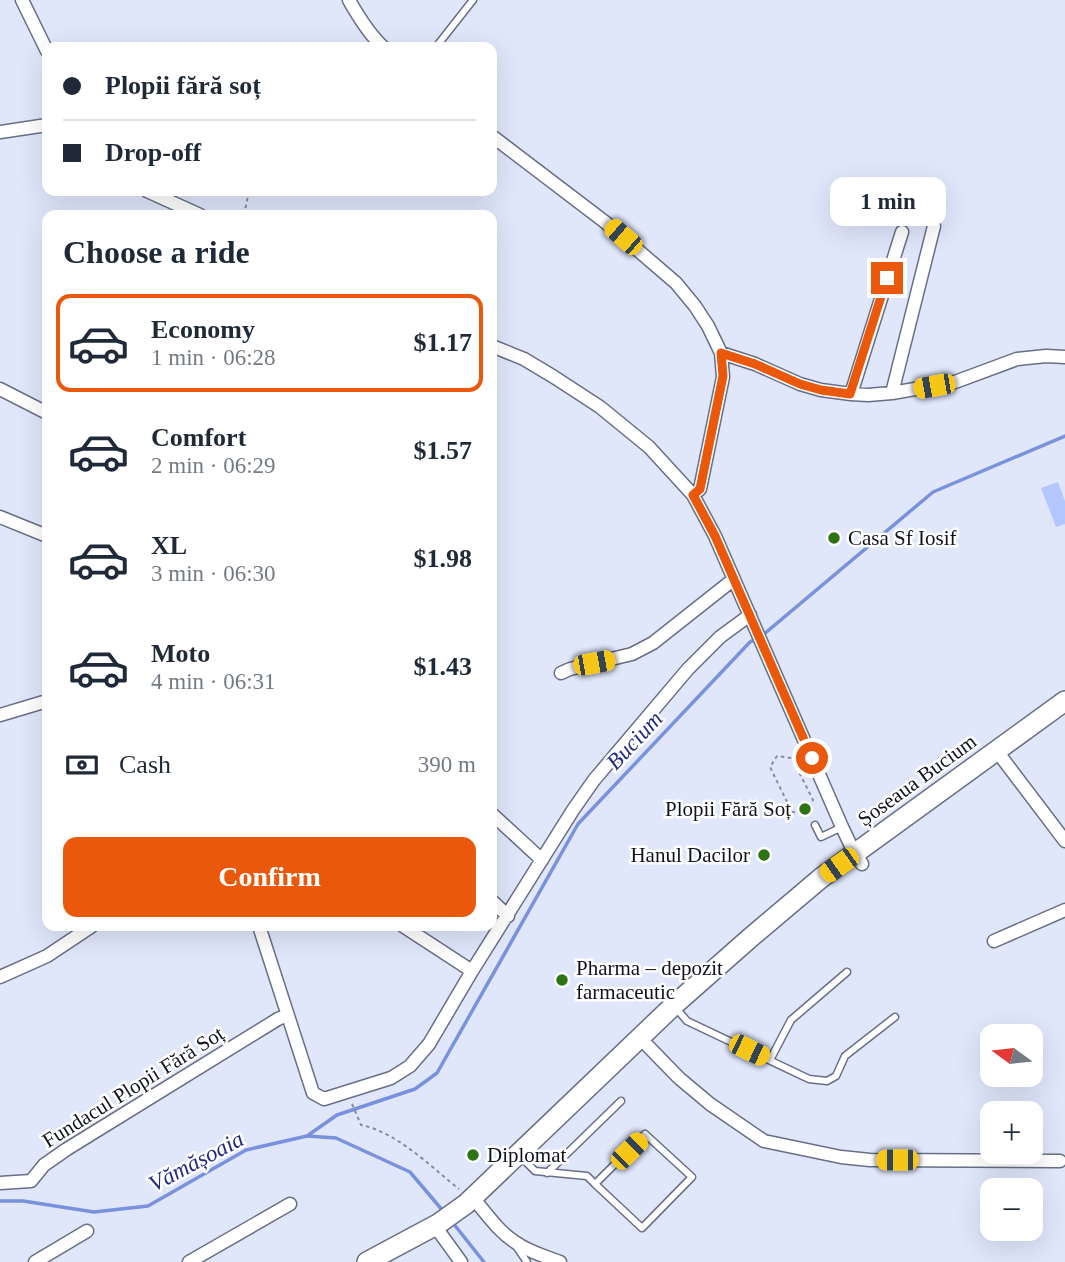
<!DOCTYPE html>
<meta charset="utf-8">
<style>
body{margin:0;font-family:"Times New Roman",serif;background:#f2f2f3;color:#1f2937;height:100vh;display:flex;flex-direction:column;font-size:26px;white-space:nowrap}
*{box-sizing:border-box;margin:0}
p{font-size:23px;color:#747a83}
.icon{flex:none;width:38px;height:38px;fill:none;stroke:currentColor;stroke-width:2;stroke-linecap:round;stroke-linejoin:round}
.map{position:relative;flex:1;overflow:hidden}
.side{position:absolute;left:42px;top:210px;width:455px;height:721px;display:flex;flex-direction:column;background:#fff;border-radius:14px;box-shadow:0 7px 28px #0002}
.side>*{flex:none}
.hud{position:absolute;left:42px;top:42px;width:455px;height:154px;border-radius:14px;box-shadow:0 7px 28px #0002;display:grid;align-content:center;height:154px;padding:0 21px;background:#fff}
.needle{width:46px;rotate:285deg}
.tools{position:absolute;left:980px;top:1024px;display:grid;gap:14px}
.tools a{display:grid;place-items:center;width:63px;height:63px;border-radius:14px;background:#fff;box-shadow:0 7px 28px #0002;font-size:35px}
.end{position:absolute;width:32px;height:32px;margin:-16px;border:9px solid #ea580c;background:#fff;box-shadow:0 0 0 4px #fff}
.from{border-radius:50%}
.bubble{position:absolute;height:49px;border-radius:14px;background:#fff;box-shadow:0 7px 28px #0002;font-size:23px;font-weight:700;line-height:49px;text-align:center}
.car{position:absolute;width:21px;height:42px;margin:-21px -10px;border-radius:9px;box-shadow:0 0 5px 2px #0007;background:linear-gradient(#f5c518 24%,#345 0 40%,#f5c518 0 76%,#345 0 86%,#f5c518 0)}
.hud b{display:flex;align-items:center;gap:24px;height:66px;font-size:26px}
.hud b+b{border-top:2px solid #e0e1e3}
.hud i{width:18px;height:18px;background:#1f2937}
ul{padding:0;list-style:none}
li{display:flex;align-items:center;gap:21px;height:98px;margin:0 14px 10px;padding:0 7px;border:4px solid transparent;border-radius:14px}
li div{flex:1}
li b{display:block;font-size:26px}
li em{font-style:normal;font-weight:700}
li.active{border-color:#ea580c}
li>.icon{width:63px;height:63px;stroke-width:1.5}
h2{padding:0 21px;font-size:32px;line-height:84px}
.pay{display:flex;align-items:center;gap:18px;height:77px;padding:0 21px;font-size:26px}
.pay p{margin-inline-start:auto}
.cta{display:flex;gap:14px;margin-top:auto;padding:14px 21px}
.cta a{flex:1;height:80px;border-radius:14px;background:#ea580c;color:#fff;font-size:28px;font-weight:700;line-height:80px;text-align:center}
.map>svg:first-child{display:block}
.green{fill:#b3c6ff}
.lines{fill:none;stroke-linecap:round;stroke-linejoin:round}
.stream{stroke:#7a91dd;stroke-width:3.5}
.lane-casing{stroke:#686f85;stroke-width:9}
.street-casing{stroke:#686f85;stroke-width:15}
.primary-casing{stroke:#686f85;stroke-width:22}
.path{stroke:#868c9b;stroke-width:2;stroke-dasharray:3.5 3.5;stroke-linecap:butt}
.lane{stroke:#fff;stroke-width:6}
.street{stroke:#fff;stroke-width:12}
.primary{stroke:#fff;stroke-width:19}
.route{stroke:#ea580c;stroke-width:9}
.poi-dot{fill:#2d7313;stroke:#fff;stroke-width:2.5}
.labels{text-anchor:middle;stroke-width:5;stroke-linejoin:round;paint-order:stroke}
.poi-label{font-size:21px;fill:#0f121b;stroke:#fff;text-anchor:start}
.street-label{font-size:21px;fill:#0f121b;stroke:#fff}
.water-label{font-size:23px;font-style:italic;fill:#1f2b83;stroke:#fff}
</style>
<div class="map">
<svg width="1065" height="1262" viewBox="0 0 1065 1262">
<rect width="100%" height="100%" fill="#e0e7fb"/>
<path class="green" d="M1058,482l7,19v23l-9,3 -15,-39z"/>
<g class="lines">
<path class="stream" d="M763,635l170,-143 132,-56
M307,1136l30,-21 78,-26 22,-16 141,-249 172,-182 6,-3
M0,1201h23l71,11 54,-6 98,-56 61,-14 29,2 74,34 33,39
M453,1223l31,39"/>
<defs>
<path id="lane" d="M436,47l37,-47
M815,825l6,12 21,-10
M675,1007l12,14 122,58 18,2 9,-5 9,-20 50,-39
M770,1060l21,-40 56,-48
M526,1162l9,9 52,5 8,8 50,-50 47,43 -50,51 -47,-44
M547,1173l74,-72
M516,1246l11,16"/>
<path id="street" d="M22,0l25,51
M349,0c9,16 20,34 34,47
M0,132l47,-7
M492,136l113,86 71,61 19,23 13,20 13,27 2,24 -23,112 -7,6
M147,191l53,24
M492,346l32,13 30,18 46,30 49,40 44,48 22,41 127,291 9,19 11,18
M721,353l34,11 45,20 21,6 30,4 17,1 24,-2 63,-11 62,-23 29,-3 19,1
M0,389l47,24
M892,393l42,-167
M851,394l51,-162
M0,517l47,19
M561,673l9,-4 62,-15 21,-11 81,-64
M0,715l47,-14
M996,750l69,91
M492,814l50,46
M492,901l16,15
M259,926l54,167 11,6 67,-21 19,-12 19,-22 43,-73 101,-161 21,-30 94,-111 32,-32 30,-22
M403,926l69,45
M994,941l71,-31
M0,977l47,-21 45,-30
M640,1038l39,40 31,26 54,37 77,16 29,3 190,1
M0,1183l31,-2 13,-16 23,-16 211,-130 9,-4
M473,1198c13,15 25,33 42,44 13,10 30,14 45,20
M435,1226l26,36
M35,1262l52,-31
M189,1262l101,-58"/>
<path id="primary" d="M367,1262l71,-38 28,-20 207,-198 77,-68 71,-60 244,-177"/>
</defs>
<use href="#lane" class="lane-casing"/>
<use href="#street" class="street-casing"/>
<use href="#primary" class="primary-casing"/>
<path class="path" d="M244,215l5,-24
M809,813l-17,-1 -22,-45 7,-11 15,2 21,42 -4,13 2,5
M352,1104l9,21c36,7 70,42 98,64"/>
<use href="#lane" class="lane"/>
<use href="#street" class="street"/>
<use href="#primary" class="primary"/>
</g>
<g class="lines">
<path class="route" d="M812,758l-97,-222 -22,-41 7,-6 23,-113 -2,-23 34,11 45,20 21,6 29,4 37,-116"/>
</g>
<g class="poi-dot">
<circle cx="834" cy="538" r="7"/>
<circle cx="805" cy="809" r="7"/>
<circle cx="764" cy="855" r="7"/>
<circle cx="562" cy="980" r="7"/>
<circle cx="473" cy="1155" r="7"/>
</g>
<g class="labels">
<g class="poi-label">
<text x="848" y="545">Casa Sf Iosif</text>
<text x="791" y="816" text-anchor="end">Plopii Fără Soț</text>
<text x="750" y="862" text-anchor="end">Hanul Dacilor</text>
<text x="576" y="975">Pharma – depozit<tspan x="576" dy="24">farmaceutic</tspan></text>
<text x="487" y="1162">Diplomat</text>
</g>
<g class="street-label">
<text transform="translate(917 780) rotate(-36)" y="7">Șoseaua Bucium</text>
<text transform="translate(133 1087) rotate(-32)" y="7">Fundacul Plopii Fără Soț</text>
</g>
<g class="water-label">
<text transform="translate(634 740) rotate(-47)" y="8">Bucium</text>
<text transform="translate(196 1161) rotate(-28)" y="8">Vămășoaia</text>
</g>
</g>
</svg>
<div class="tools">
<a><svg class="needle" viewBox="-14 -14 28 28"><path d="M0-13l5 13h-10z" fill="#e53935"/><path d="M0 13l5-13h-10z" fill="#747a83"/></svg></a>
<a>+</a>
<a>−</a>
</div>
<i class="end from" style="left:812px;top:758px"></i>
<i class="end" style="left:887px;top:278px"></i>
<div class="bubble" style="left:830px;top:177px;width:116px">1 min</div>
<i class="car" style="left:623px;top:237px;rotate:311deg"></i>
<i class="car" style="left:934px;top:386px;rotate:260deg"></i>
<i class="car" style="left:594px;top:663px;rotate:80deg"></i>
<i class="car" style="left:839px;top:865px;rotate:235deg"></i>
<i class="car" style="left:749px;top:1050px;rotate:116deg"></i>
<i class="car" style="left:629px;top:1151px;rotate:45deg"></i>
<i class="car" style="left:897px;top:1160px;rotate:270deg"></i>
<div class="hud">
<b><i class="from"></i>Plopii fără soț</b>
<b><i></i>Drop-off</b>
</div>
<section class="side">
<h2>Choose a ride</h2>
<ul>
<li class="active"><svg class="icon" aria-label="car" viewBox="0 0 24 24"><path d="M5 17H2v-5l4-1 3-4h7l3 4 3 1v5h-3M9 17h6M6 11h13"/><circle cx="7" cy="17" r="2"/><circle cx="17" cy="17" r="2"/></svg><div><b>Economy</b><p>1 min · 06:28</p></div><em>$1.17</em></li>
<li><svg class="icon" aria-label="car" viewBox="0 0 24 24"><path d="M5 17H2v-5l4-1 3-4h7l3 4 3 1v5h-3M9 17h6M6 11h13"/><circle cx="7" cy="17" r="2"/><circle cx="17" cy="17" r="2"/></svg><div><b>Comfort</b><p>2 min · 06:29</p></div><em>$1.57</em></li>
<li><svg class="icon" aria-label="car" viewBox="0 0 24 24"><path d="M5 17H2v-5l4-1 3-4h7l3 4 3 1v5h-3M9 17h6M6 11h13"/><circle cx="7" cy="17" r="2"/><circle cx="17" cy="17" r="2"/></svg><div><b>XL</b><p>3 min · 06:30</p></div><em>$1.98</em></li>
<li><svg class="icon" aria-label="car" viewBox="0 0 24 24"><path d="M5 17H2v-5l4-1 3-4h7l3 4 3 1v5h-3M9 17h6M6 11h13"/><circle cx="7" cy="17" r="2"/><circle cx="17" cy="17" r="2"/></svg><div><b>Moto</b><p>4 min · 06:31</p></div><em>$1.43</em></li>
</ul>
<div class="pay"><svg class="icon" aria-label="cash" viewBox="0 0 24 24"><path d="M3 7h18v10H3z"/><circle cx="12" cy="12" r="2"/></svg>Cash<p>390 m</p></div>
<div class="cta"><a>Confirm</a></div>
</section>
</div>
